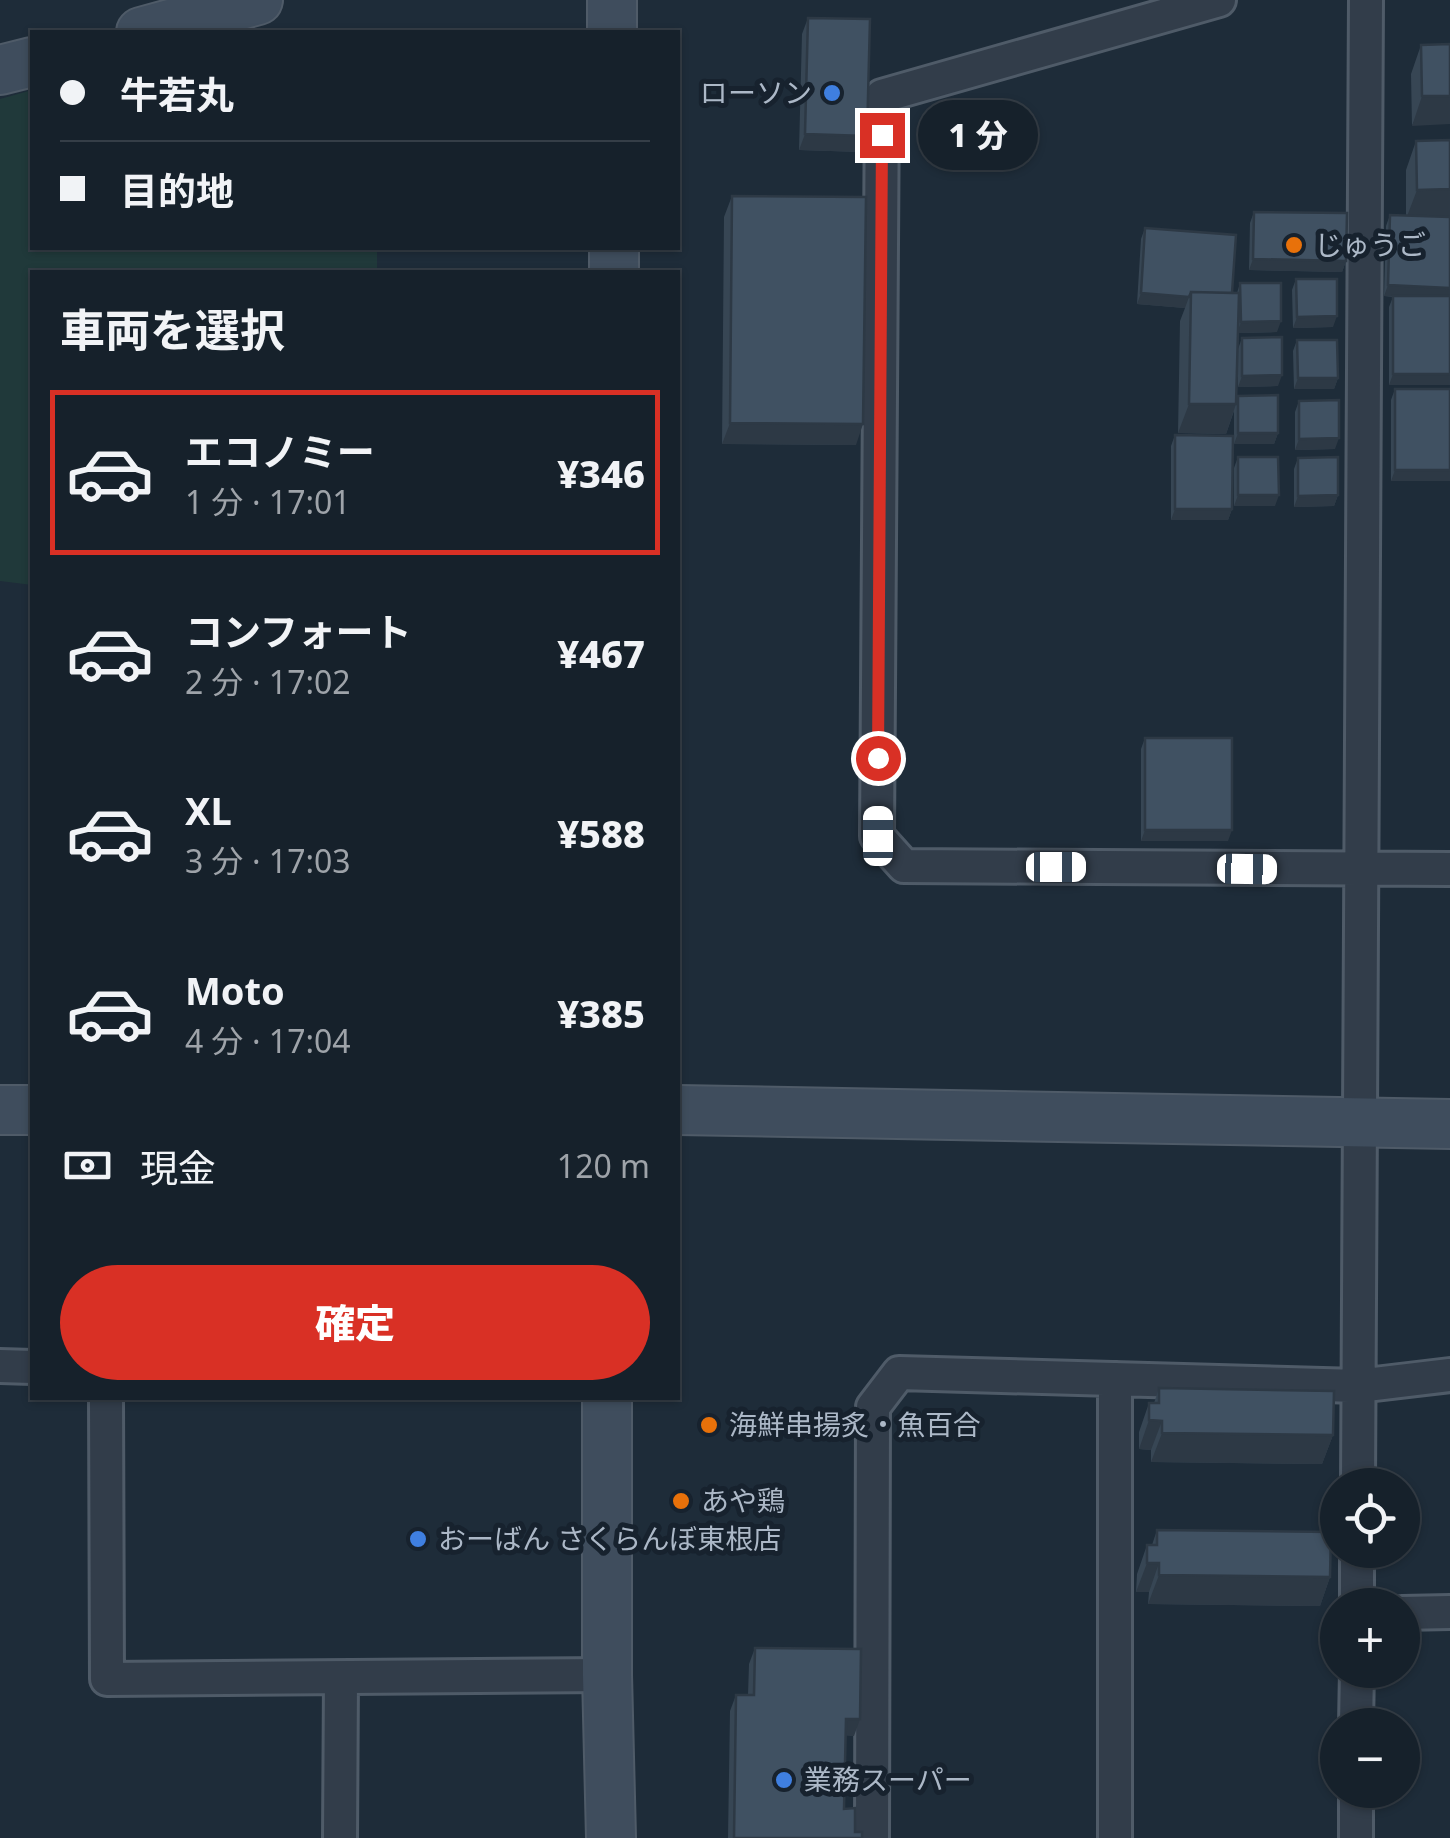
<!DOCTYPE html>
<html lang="ja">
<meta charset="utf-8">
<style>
body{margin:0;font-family:"Noto Sans","Noto Sans JP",sans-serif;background:#232e37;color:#f1f3f6;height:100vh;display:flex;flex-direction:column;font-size:38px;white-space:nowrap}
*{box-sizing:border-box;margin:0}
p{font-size:32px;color:#9ea3a9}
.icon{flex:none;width:55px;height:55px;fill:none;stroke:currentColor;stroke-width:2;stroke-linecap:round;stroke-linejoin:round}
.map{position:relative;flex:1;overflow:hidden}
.details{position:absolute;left:30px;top:270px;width:650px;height:1130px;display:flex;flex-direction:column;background:#16212b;border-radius:0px;box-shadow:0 2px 8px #0004,0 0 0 2px #353e47}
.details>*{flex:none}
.guide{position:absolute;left:30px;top:30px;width:650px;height:220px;border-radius:0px;box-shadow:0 2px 8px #0004,0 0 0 2px #353e47;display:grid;align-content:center;height:220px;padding:0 30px;background:#16212b}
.fabs{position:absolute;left:1320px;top:1468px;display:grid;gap:20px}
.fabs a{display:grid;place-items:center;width:100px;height:100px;border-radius:50%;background:#16212b;box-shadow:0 2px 8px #0004,0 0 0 2px #353e47;font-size:50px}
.end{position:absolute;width:45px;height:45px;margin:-22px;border:12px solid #d93025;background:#fff;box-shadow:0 0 0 5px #fff}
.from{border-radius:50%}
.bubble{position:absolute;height:70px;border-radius:35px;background:#16212b;box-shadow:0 2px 8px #0004,0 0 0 2px #353e47;font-size:32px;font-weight:800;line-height:70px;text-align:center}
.car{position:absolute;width:30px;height:60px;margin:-30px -15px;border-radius:12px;box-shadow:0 0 8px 2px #0007;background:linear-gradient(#fff 24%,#345 0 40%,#fff 0 76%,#345 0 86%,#fff 0)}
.guide b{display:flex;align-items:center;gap:35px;height:95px;font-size:38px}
.guide b+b{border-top:2px solid #353e47}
.guide i{width:25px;height:25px;background:#f1f3f6}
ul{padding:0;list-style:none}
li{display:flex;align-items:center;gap:30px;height:165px;margin:0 20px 15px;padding:0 10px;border:5px solid transparent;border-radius:0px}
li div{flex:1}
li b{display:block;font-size:38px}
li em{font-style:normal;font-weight:800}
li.on{border-color:#d93025}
li>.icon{width:90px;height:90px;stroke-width:1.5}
h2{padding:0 30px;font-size:45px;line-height:120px}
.pay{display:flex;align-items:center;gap:25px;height:110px;padding:0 30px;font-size:38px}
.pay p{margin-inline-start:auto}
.action{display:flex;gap:20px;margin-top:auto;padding:20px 30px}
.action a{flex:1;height:115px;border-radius:60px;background:#d93025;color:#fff;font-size:40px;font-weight:800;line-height:115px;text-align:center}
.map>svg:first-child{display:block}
.green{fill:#20393a}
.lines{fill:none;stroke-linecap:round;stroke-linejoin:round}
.street-casing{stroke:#4f5b68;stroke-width:38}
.secondary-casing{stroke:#4f5b68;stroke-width:52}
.street{stroke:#323d4a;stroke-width:32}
.secondary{stroke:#3f4d5d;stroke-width:48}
.wall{fill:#374654}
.shaded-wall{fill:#2d3945}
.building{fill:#405162;stroke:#2d3945;stroke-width:2.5}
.route{stroke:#d93025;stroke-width:12}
.shop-dot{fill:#3f7fe0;stroke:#17222e;stroke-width:4}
.food-dot{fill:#e8710a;stroke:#17222e;stroke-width:4}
.labels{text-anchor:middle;stroke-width:10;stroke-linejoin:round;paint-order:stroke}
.poi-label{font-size:28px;fill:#acb8c7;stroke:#17222e;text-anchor:start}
</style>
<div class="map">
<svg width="1450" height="1838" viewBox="0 0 1450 1838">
<rect width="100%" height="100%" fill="#1e2c39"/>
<path class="green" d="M32,90v158h345v24h-345v313l-32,-4v-482z"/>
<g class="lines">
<defs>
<path id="street" d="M1219,0l-337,96 -5,740 27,30 546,3
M0,1366l32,1
M1115,1379v459
M106,1398l1,281 500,-4
M1358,1485l8,-1485
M1357,1605v-55
M1402,1613l48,-1
M1356,1725l1,-55
M340,1838l1,-159
M872,1838l1,-431 26,-34 459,13 92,-11
M1356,1838v-48"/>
<path id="secondary" d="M612,0v32
M141,32l117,-32
M0,70l32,-8
M614,248v24
M0,1110h32
M678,1110l772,14
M607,1398v277l4,163"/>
</defs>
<use href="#street" class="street-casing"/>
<use href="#secondary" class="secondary-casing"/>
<use href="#street" class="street"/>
<use href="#secondary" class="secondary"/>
</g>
<path class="wall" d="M808,18l54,134 -63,-2 3,-116z
M1450,44l-38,82 -1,-52 10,-29z
M1450,140v245h-61v-78l4,-10 -9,-1 2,-70 4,-11 16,1v-46l10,-29z
M732,196l124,249 -134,-1 2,-227z
M1254,212l92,49 -4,11 -93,-2 1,-47z
M1145,228l87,64 5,1 3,-10 37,49 -39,1 -2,67 2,-4 40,37 -4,11h-40v-33l-8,23 -48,-1 2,-112 5,-13 -48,-4 4,-65z
M1296,279l37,48 -40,1 -1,-38z
M1242,338l36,48 -40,1v-38z
M1297,340l41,38 -4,11h-40l-1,-38z
M1395,389h55v92h-59v-81z
M1299,401l36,48 -40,1v-38z
M1175,435l57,74 -4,11h-57v-74z
M1238,457l37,49h-41v-38z
M1298,458l40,37 -4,11 -40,1v-38z
M1145,738l83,103h-87v-92z
M1159,1388l174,47 -11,29 -171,-2v-12l-12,-1v-17l10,-29h5z
M1157,1530l173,47 -10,29 -172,-2 1,-12h-13l1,-18 10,-29h5z
M755,1648l99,88 -9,-1 -1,74 11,23 7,6h-134l2,-127 6,-16h12l1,-31z"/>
<path class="shaded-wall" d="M1422,96h28v28l-38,2z
M805,134l62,2 -5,16 -63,-2z
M1450,189v29l-44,1 11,-29z
M1253,259l93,2 -4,11 -93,-2z
M1388,285l62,3v11l-66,-3z
M1141,293l48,4 -4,11 -48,-4z
M1337,316l-4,11 -40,1 4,-11z
M1281,321l-4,11 -40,1 4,-11z
M1393,374h57v11h-61z
M1282,375l-4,11 -40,1 4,-11z
M1298,378h40l-4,11h-40z
M1189,404h47l-10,30 -48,-1z
M730,423l133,1 -7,21 -134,-1z
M1238,433h40l-4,11h-40z
M1339,438l-4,11 -40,1 4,-11z
M1395,470h55v11h-59z
M1238,495h41l-4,11h-41z
M1338,495l-4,11 -40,1 4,-11z
M1175,509h57l-4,11h-57z
M1145,830h87l-4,11h-87z
M1149,1420l13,1 -11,29 -12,-1z
M1162,1433l171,2 -11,29 -171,-2z
M1147,1563h12l-10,29h-13z
M1159,1575l171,2 -10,29 -172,-2z
M846,1719h14l-6,17 -14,-1z"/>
<path class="building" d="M808,18l62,1 -3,117 -62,-2z
M1450,44v52h-28l-1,-51z
M1450,140v49l-33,1 -1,-49z
M732,196l134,1 -3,227 -133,-1z
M1254,212l93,1 -1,48 -93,-2z
M1390,215l60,2v71l-62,-3z
M1145,228l91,7 -4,58 -41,-1 -2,5 -48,-4z
M1296,279h41v37l-40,1z
M1240,283h41v38l-40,1z
M1191,292l48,1 -3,111h-47z
M1393,296h57v78h-57z
M1282,337v38l-40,1v-38z
M1297,340h40l1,38h-40z
M1395,389h55v81h-55z
M1278,395v38h-40v-37z
M1339,400v38l-40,1v-38z
M1175,435l58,1 -1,73h-57z
M1238,457h40l1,38h-41z
M1338,457v38l-40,1v-38z
M1145,738h87v92h-87z
M1159,1388l175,3 -1,44 -171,-2v-12l-13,-1v-17h10z
M1157,1530l174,2 -1,45 -171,-2v-12h-12v-18h10z
M755,1648l106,1 -1,70h-14l-2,90 11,-1v24h7v6h-128l2,-143h18z"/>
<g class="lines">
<path class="route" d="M878,758l4,-623"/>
</g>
<g class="shop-dot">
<circle cx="832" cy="93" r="10"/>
<circle cx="418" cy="1539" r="10"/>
<circle cx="784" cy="1780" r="10"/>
</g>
<g class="food-dot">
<circle cx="1294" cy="245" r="10"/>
<circle cx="709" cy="1425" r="10"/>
<circle cx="681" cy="1501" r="10"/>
</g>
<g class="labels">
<g class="poi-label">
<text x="812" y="103" text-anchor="end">ローソン</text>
<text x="1314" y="255">じゅうご</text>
<text x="729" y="1435">海鮮串揚炙・魚百合</text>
<text x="701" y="1511">あや鶏</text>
<text x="438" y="1549">おーばん さくらんぼ東根店</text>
<text x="804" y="1790">業務スーパー</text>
</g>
</g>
</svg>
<div class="fabs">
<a><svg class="icon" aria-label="locate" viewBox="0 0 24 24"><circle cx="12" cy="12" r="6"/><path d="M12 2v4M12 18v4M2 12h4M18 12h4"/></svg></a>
<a>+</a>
<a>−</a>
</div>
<i class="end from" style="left:878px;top:758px"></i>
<i class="end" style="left:882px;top:135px"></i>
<div class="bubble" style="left:918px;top:100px;width:120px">1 分</div>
<i class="car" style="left:878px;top:836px;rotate:0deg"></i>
<i class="car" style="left:1056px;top:867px;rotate:90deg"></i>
<i class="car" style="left:1247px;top:869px;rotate:91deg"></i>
<div class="guide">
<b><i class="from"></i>牛若丸</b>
<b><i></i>目的地</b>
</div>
<section class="details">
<h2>車両を選択</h2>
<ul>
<li class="on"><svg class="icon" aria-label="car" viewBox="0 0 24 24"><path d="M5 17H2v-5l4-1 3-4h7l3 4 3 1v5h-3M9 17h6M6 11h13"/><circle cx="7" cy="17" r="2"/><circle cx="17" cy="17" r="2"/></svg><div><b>エコノミー</b><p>1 分 · 17:01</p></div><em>¥346</em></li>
<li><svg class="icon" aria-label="car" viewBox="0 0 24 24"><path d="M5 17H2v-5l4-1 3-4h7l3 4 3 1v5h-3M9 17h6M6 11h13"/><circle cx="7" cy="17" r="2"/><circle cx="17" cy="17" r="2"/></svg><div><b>コンフォート</b><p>2 分 · 17:02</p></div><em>¥467</em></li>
<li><svg class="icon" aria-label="car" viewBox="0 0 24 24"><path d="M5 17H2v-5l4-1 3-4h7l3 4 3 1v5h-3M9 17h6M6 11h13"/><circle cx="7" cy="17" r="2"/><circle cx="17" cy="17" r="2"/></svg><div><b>XL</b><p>3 分 · 17:03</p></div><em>¥588</em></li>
<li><svg class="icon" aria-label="car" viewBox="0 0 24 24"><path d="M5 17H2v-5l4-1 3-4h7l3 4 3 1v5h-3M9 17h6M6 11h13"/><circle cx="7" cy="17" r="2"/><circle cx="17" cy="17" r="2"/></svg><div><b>Moto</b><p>4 分 · 17:04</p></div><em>¥385</em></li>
</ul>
<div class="pay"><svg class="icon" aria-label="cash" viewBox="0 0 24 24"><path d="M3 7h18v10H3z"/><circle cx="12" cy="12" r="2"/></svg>現金<p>120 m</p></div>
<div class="action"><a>確定</a></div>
</section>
</div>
